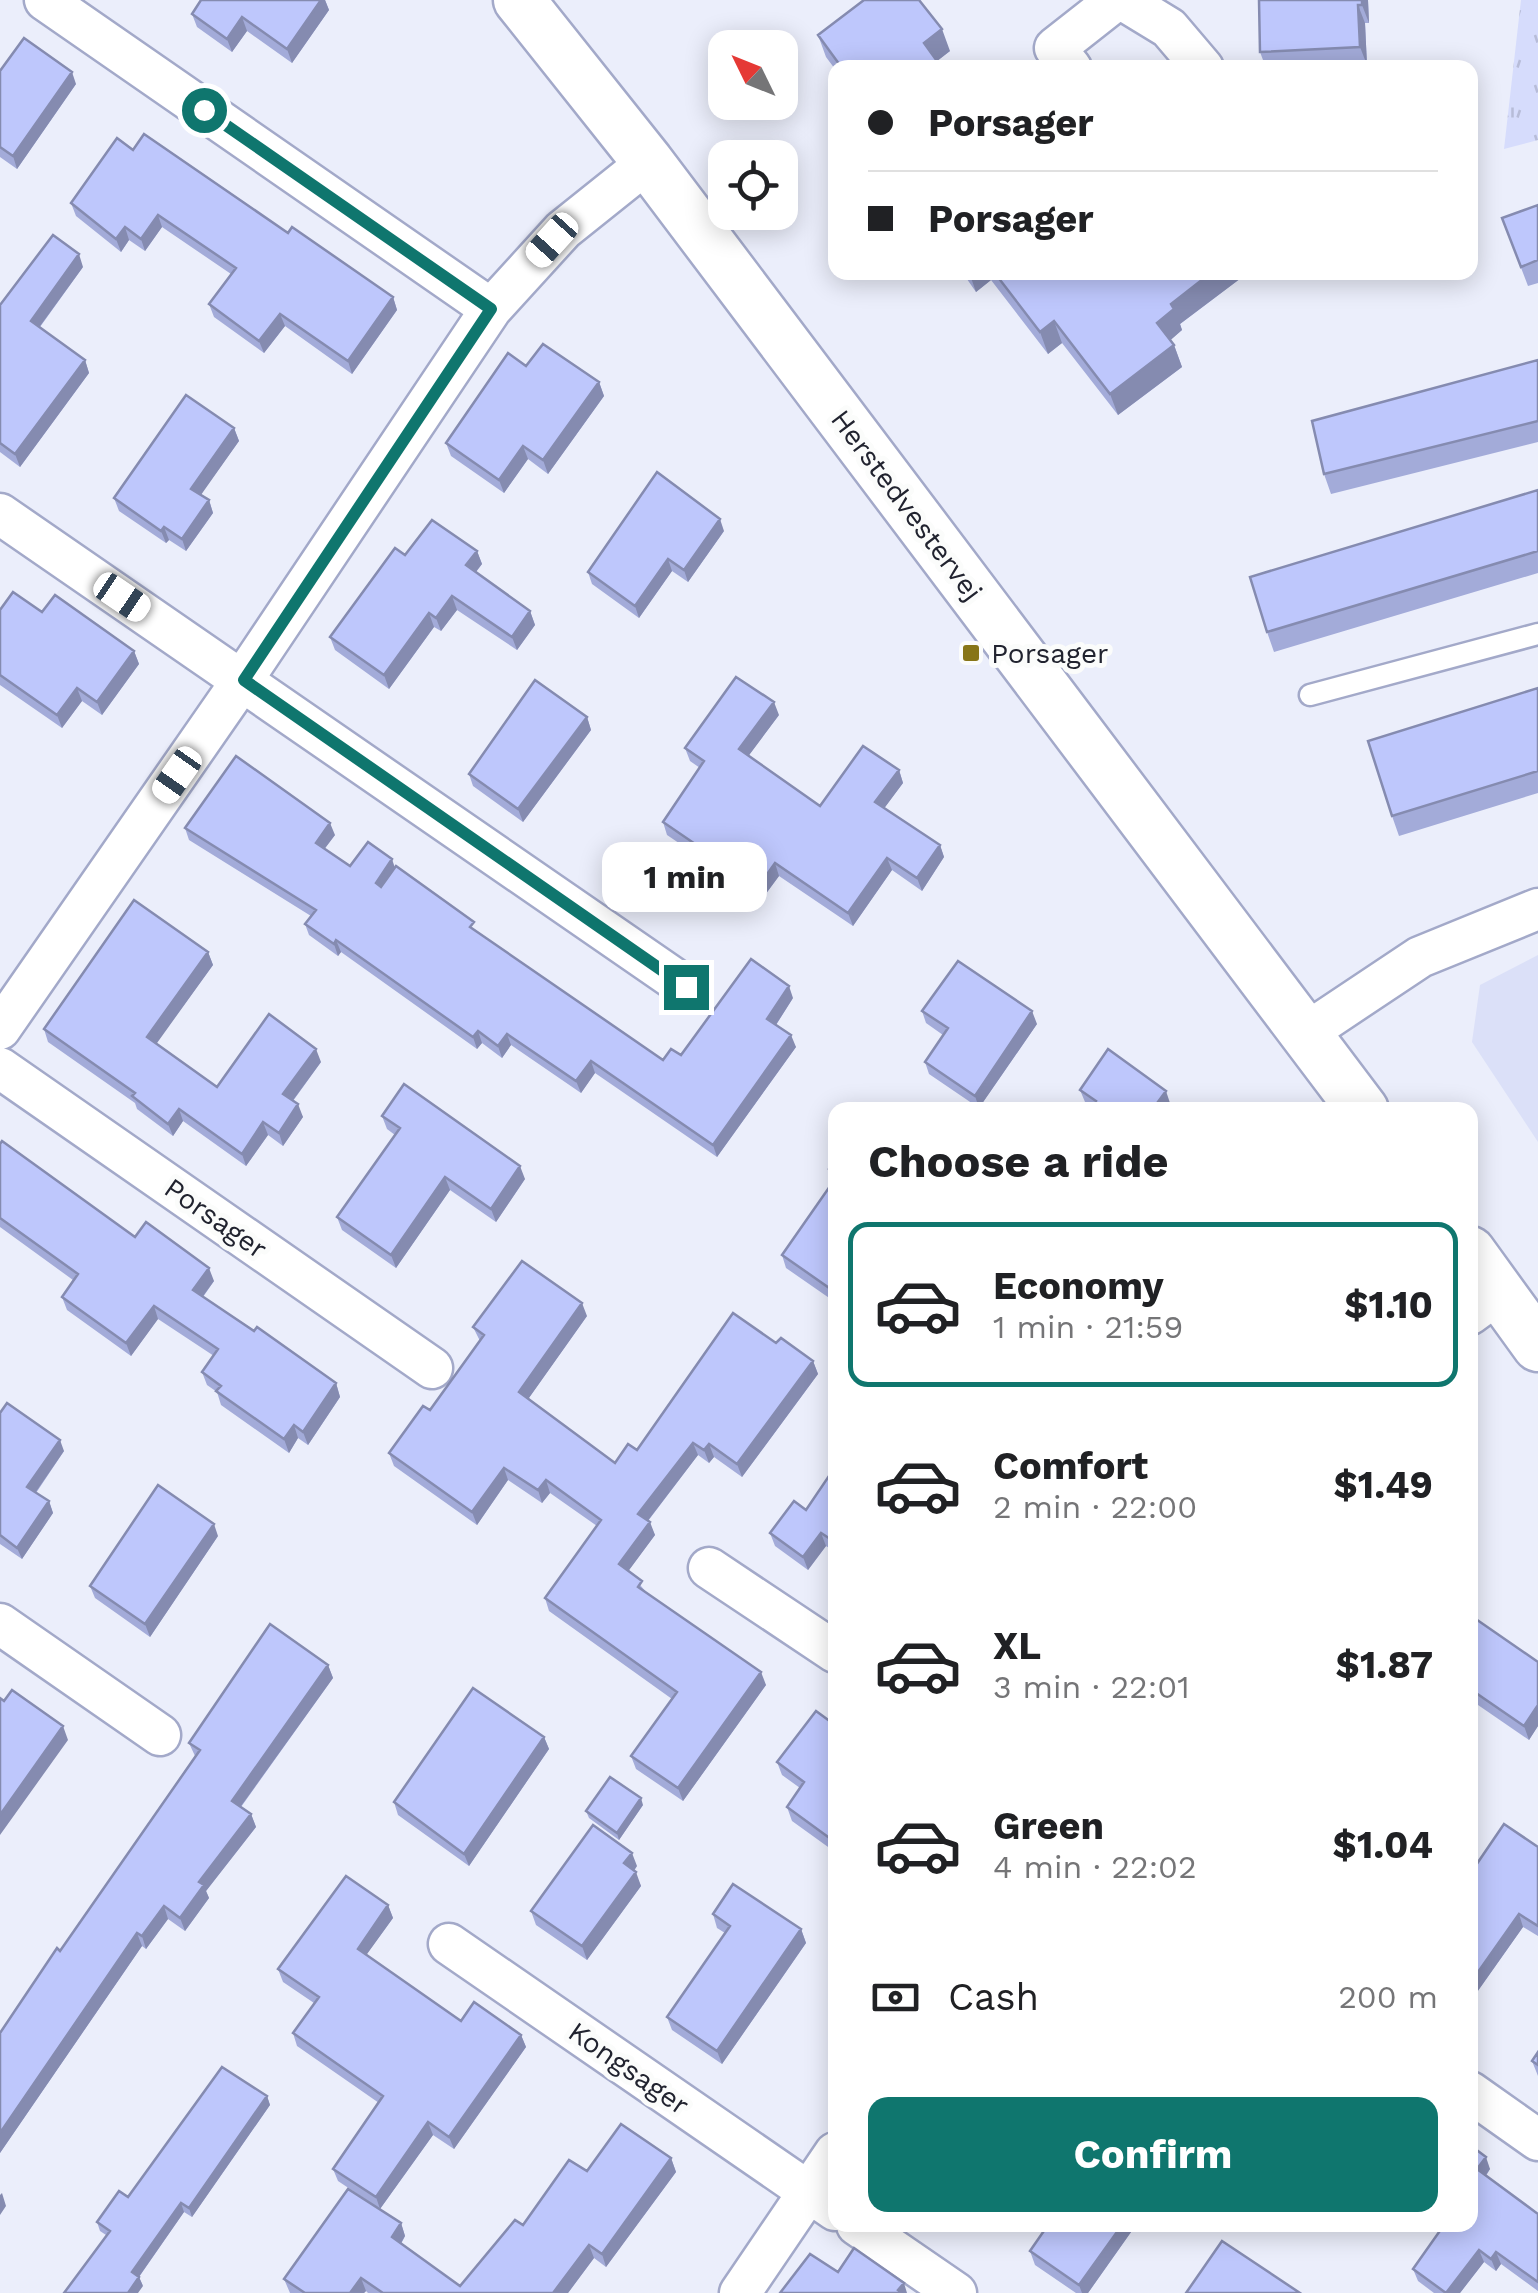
<!DOCTYPE html>
<meta charset="utf-8">
<style>
body{margin:0;font-family:"Work Sans",sans-serif;background:#f2f2f2;color:#202124;height:100vh;display:flex;flex-direction:column;font-size:38px;white-space:nowrap}
*{box-sizing:border-box;margin:0}
p{font-size:32px;color:#757577}
.icon{flex:none;width:55px;height:55px;fill:none;stroke:currentColor;stroke-width:2;stroke-linecap:round;stroke-linejoin:round}
.map{position:relative;flex:1;overflow:hidden}
.side{position:absolute;left:828px;top:1102px;width:650px;height:1130px;display:flex;flex-direction:column;background:#fff;border-radius:20px;box-shadow:0 5px 25px #0003}
.side>*{flex:none}
.hud{position:absolute;left:828px;top:60px;width:650px;height:220px;border-radius:20px;box-shadow:0 5px 25px #0003;display:grid;align-content:center;height:220px;padding:0 40px;background:#fff}
.needle{width:65px;rotate:313deg}
.buttons{position:absolute;left:708px;top:30px;display:grid;gap:20px}
.buttons a{display:grid;place-items:center;width:90px;height:90px;border-radius:20px;background:#fff;box-shadow:0 5px 25px #0003;font-size:50px}
.end{position:absolute;width:45px;height:45px;margin:-22px;border:12px solid #0f766e;background:#fff;box-shadow:0 0 0 5px #fff}
.from{border-radius:50%}
.bubble{position:absolute;height:70px;border-radius:20px;background:#fff;box-shadow:0 5px 25px #0003;font-size:32px;font-weight:700;line-height:70px;text-align:center}
.car{position:absolute;width:30px;height:60px;margin:-30px -15px;border-radius:12px;box-shadow:0 0 8px 2px #0007;background:linear-gradient(#fff 24%,#345 0 40%,#fff 0 76%,#345 0 86%,#fff 0)}
.hud b{display:flex;align-items:center;gap:35px;height:95px;font-size:38px}
.hud b+b{border-top:2px solid #e0e0e0}
.hud i{width:25px;height:25px;background:#202124}
ul{padding:0;list-style:none}
li{display:flex;align-items:center;gap:30px;height:165px;margin:0 20px 15px;padding:0 20px;border:5px solid transparent;border-radius:20px}
li div{flex:1}
li b{display:block;font-size:38px}
li em{font-style:normal;font-weight:700}
li.current{border-color:#0f766e}
li>.icon{width:90px;height:90px;stroke-width:1.5}
h2{padding:0 40px;font-size:45px;line-height:120px}
.pay{display:flex;align-items:center;gap:25px;height:110px;padding:0 40px;font-size:38px}
.pay p{margin-inline-start:auto}
.primary-button{display:flex;gap:20px;margin-top:auto;padding:20px 40px}
.primary-button a{flex:1;height:115px;border-radius:20px;background:#0f766e;color:#fff;font-size:40px;font-weight:700;line-height:115px;text-align:center}
.map>svg:first-child{display:block}
.built{fill:#dbe0f8}
.grass{fill:url(#grass-tufts)}
.lines{fill:none;stroke-linecap:round;stroke-linejoin:round}
.service-casing{stroke:#a3a9c9;stroke-width:25}
.minor-casing{stroke:#a3a9c9;stroke-width:45}
.tertiary-casing{stroke:#a3a9c9;stroke-width:55}
.service{stroke:#fff;stroke-width:20}
.minor{stroke:#fff;stroke-width:40}
.tertiary{stroke:#fff;stroke-width:50}
.wall{fill:#a3abd9}
.shaded-wall{fill:#858bb0}
.building{fill:#bec7fc;stroke:#858bb0;stroke-width:2.5}
.route{stroke:#0f766e;stroke-width:12}
.poi-dot{fill:#877517;stroke:#fbfcfb;stroke-width:4}
.labels{text-anchor:middle;stroke-width:10;stroke-linejoin:round;paint-order:stroke}
.street-label{font-size:28px;fill:#21232f;stroke:#fbfcfb}
.poi-label{font-size:28px;fill:#21232f;stroke:#fbfcfb;text-anchor:start}
</style>
<div class="map">
<svg width="1538" height="2293" viewBox="0 0 1538 2293">
<defs>
<pattern id="grass-tufts" width="24" height="20" patternUnits="userSpaceOnUse" patternTransform="scale(2.5)"><rect width="24" height="20" fill="#d6dcfc"/><path d="M3 7l-1-3M5 7V3M7 7l1-3M15 17l-1-3M17 17v-4M19 17l1-3" fill="none" stroke="#b7bcd8"/></pattern>
</defs>
<rect width="100%" height="100%" fill="#ebeefb"/>
<path class="built" d="M1538,955v187l-66,-100 8,-57z"/>
<path class="grass" d="M1521,0h17v140l-34,9z"/>
<g class="lines">
<defs>
<path id="service" d="M1310,695l228,-61"/>
<path id="minor" d="M45,0l446,309
M1123,0l46,28 34,40
M1071,68l-16,-20 61,-48
M0,514l686,473
M0,1029l243,-350 248,-370 72,-79 85,-68
M1306,1033l114,-76 118,-48
M0,1068l432,300
M1470,1314l30,-22
M709,1568l126,84
M0,1624l160,111
M449,1944l386,266
M1470,2092l68,48
M857,2225l99,68
M740,2293l95,-140"/>
<path id="tertiary" d="M519,0l129,162 715,948
M1470,1252l68,94"/>
</defs>
<use href="#service" class="service-casing"/>
<use href="#minor" class="minor-casing"/>
<use href="#tertiary" class="tertiary-casing"/>
<use href="#service" class="service"/>
<use href="#minor" class="minor"/>
<use href="#tertiary" class="tertiary"/>
</g>
<path class="wall" d="M201,0h124l4,10 -37,53 -45,-32 -15,21 -35,-25 -5,-13z
M1259,0h109l1,23h-4l2,42 -43,3h-58l-6,-16z
M818,35l132,16 -13,10 5,7h-107v1l-9,-12z
M0,71l76,13 -59,85 -17,-12z
M133,150l155,83 105,64 4,13 -45,64 -67,-48 -21,27 -50,-36 -5,-13 22,-30 -69,-47 -17,24 -16,-11 -8,12 -45,-36 -5,-13z
M1538,205v78l-10,3 -26,-68z
M83,267l-43,60 45,33 4,13 -69,94 -20,-15v-147z
M962,272h287l-69,52 2,6 -12,10 4,5 8,22 -64,48 -56,-72 -14,11 -57,-74 -15,12z
M1538,360v82l-207,52 -7,-20z
M526,366l73,16 5,14 -56,78 -20,-15 -24,34 -53,-37 -5,-13z
M234,428l5,13 -39,54 9,5 4,13 -27,38 -17,-11 -3,3 -47,-32 -5,-13z
M1538,490v83l-264,79 -7,-20z
M724,531l-36,51 -16,-11 -33,47 -47,-34 -4,-12z
M477,551l5,13 -6,8 54,39 5,14 -18,25 -60,-40 -16,21 -7,-4 -45,62 -54,-39 -5,-13 75,-82z
M0,610l42,2 92,39 5,13 -37,51 -20,-14 -20,27 -62,-43z
M1538,688v105l-139,43 -7,-20z
M779,715l-31,41 72,50 79,-36 4,13 -19,25 56,37 4,12 -22,34 -30,-21 -39,56 -74,-50 -17,23 -95,-64 -4,-13 37,-54 -10,-7 -5,-13z
M587,717l4,13 -68,92 -50,-36 -4,-12z
M185,828l150,7 -11,14 26,17 45,2 82,64 186,128 18,-5 112,-57 -17,27 20,22 -79,110 -122,-84 -14,20 -70,-48 -9,13 -20,-15 -5,6 -136,-97 -3,4 -29,-21 -4,-11 6,-8 -122,-76z
M208,952l5,13 -57,78 61,44 104,-25 -28,39 10,16 -20,29 -15,-11 -22,31 -63,-45 -10,15 -36,-27 -2,-6 -87,-61 -4,-13z
M922,1011l115,13 -58,84 -50,-34 -4,-12 18,-27 -17,-12z
M1080,1090l90,13 -79,4 -6,-5z
M382,1116l143,63 -29,43 -46,-32 -54,78 -54,-38 -5,-13 58,-82 -8,-6z
M0,1144l135,93 79,44 -11,16 133,86 4,14 -32,48 -10,-7 -9,15 -68,-48 -4,-13 -10,-7 -5,-13 12,-16 -56,-37 -27,37 -64,-46 -5,-13 11,-17 -73,-53z
M835,1160v142l-49,-34 -4,-13 51,-73 -4,-13z
M587,1316l-59,83 87,64 22,-13 139,-107 37,18 5,13 -76,103 -28,-20 -5,6 -11,-8 -50,66 7,14 -27,36 19,22 119,92 -83,116 -47,-32 -5,-13 41,-57 -123,-88 -4,-13 52,-72 -47,-33 -8,10 -34,-23 -31,45 -83,-59 -5,-13 41,-43 50,-69 -7,-14z
M0,1413l64,38 -28,42 13,8 4,12 -31,46 -22,-15z
M835,1467v85l-9,-6 -18,24 -33,-24 -5,-13 36,-23z
M218,1536l-68,101 -55,-39 -5,-12z
M1470,1615l68,47v64l-9,14 -51,-35 -8,11z
M328,1665l5,13 -92,129 10,7 5,13 -50,64 3,7 -24,33 -17,-12 -22,30 -4,-3 -142,207v-120l60,-82 135,-195 -6,-13z
M835,1725v127l-43,-31 -5,-14 13,-19 -18,-13 -5,-13z
M544,1737l5,12 -80,117 -71,-51 -4,-13z
M643,1805l-24,35 -30,-22 -3,-7z
M1538,1847v89l-15,-9 -48,68 -5,-3v-118z
M637,1866l-3,5 7,15 -54,74 -51,-35 -5,-14z
M388,1905l5,13 -27,37 95,66 60,14 5,12 -72,102 -21,-14 -53,74 -42,-28 -5,-12 46,-66 -82,-57 -4,-13 21,-30 -31,-21 -5,-13z
M713,1914l88,15 5,14 -84,121 -50,-34 -5,-13 58,-84 -8,-5z
M1538,2052v24l-6,-15z
M267,2096l3,9 -78,112 -8,-5 -45,65 4,9 -37,-51 -6,-4 -3,-9z
M1470,2145l20,24 -4,7 52,38v77l-37,-27 -5,7 -12,-9 -24,31h-26l-16,-12 -5,-12 57,-44z
M671,2158l5,14 -70,95 -12,-9 -26,35h-200l-2,-2 -2,2h-74l-6,-14 117,-56 4,13 -4,8 59,42 63,-61 64,-54z
M1048,2225h88l-48,68h-12l-41,-28 -5,-14z"/>
<path class="shaded-wall" d="M321,0h4l4,10 -37,53 -5,-14z
M1362,0h6l1,23 -7,-18z
M1358,5l7,18 2,42 -7,-18z
M242,17l5,14 -15,21 -5,-13z
M942,29l8,22 -18,14 -8,-22z
M72,72l4,12 -59,85 -4,-13z
M158,215l4,12 -17,24 -4,-12z
M125,227l4,13 -8,12 -5,-13z
M79,254l4,13 -48,66 -4,-12z
M969,272h19l3,8 -15,12z
M1212,272h37l-69,52 2,6 -17,15 -8,-22 14,-19z
M393,297l4,13 -45,64 -4,-13z
M280,314l5,12 -21,27 -5,-12z
M1054,321l8,22 -14,11 -8,-22z
M1174,345l8,22 -64,48 -8,-21z
M85,360l4,13 -69,94 -5,-13z
M599,382l5,14 -56,78 -5,-14z
M234,428l5,13 -43,61 -5,-13z
M523,446l5,13 -24,34 -5,-13z
M209,500l4,13 -27,38 -4,-12z
M720,519l4,12 -36,51 -4,-12z
M164,527l5,13 -3,3 -5,-12z
M477,551l5,13 -11,14 -5,-13z
M668,559l4,12 -33,47 -4,-12z
M452,596l5,14 -16,21 -5,-13z
M530,611l5,14 -18,25 -5,-13z
M429,613l5,14 -45,62 -5,-14z
M134,651l5,13 -37,51 -5,-13z
M77,688l5,13 -20,27 -5,-13z
M774,702l5,13 -35,47 -5,-13z
M587,717l4,13 -68,92 -5,-13z
M899,770l4,13 -23,31 -5,-12z
M330,823l5,12 -15,20 -4,-12z
M940,845l4,12 -22,34 -5,-13z
M887,858l5,12 -39,56 -5,-13z
M392,859l4,12 -16,24 -4,-12z
M775,863l4,13 -17,23 -4,-12z
M336,940l5,12 -3,4 -4,-12z
M208,952l5,13 -61,85 -5,-13z
M789,986l4,12 -21,33 -5,-12z
M1032,1011l5,13 -58,84 -4,-12z
M478,1031l4,12 -5,6 -4,-12z
M507,1034l4,11 -9,13 -4,-12z
M791,1035l5,12 -79,110 -4,-12z
M316,1049l5,13 -33,45 -5,-13z
M591,1061l4,12 -14,20 -5,-12z
M1166,1091l4,12 -5,7h-13z
M298,1104l5,13 -20,29 -4,-13z
M179,1109l4,12 -10,15 -5,-12z
M263,1122l5,13 -22,31 -4,-12z
M520,1166l5,13 -29,43 -5,-13z
M445,1177l5,13 -54,78 -5,-13z
M209,1268l5,13 -16,22 -5,-13z
M582,1303l5,13 -63,89 -5,-13z
M154,1306l4,13 -27,37 -5,-13z
M813,1361l5,13 -76,103 -5,-13z
M336,1383l4,14 -32,48 -5,-13z
M294,1425l4,13 -9,15 -5,-14z
M60,1440l4,11 -33,48 -4,-12z
M693,1443l5,12 -55,72 -5,-13z
M709,1444l5,13 -5,6 -5,-13z
M504,1468l4,12 -31,45 -5,-13z
M546,1480l4,13 -8,10 -4,-13z
M49,1501l4,12 -31,46 -5,-11z
M650,1522l5,13 -31,42 -5,-13z
M214,1524l4,12 -68,101 -5,-13z
M821,1533l5,13 -18,24 -5,-13z
M328,1665l5,13 -97,135 -4,-12z
M761,1672l5,13 -83,116 -5,-13z
M1473,1691l5,14 -8,11v-21z
M1538,1705v21l-9,14 -5,-14z
M63,1726l5,14 -68,95v-20z
M544,1737l5,12 -80,117 -5,-12z
M641,1798l2,7 -24,35 -2,-7z
M251,1814l5,13 -50,64 3,7 -24,33 -5,-13 19,-36z
M632,1853l5,13 -8,11 -5,-14z
M636,1872l5,14 -54,74 -5,-14z
M388,1905l5,13 -31,43 -4,-12z
M164,1906l4,13 -22,30 -4,-13z
M1519,1914l4,13 -48,68 -4,-13z
M801,1929l5,14 -84,121 -5,-13z
M137,1933l5,13 -142,207v-20z
M521,2035l5,12 -72,102 -5,-12z
M267,2096l3,9 -78,112 -3,-9z
M428,2122l5,13 -53,74 -4,-12z
M1486,2157l4,12 -9,13 -4,-13z
M671,2158l5,14 -70,95 -4,-13z
M2,2193l4,13 -6,9v-20z
M181,2203l3,9 -48,69 -4,-9z
M401,2223l4,13 -8,14 -5,-13z
M1122,2225h14l-48,68h-6l-3,-8z
M589,2245l5,13 -26,35h-15z
M1479,2250l5,12 -24,31h-14z
M1496,2252l5,12 -5,7 -5,-12z
M139,2277l4,9 -5,7h-10z
M361,2278l5,13 -2,2h-14z
M904,2283l3,10h-8l-1,-3z"/>
<path class="building" d="M201,0h120l-34,49 -45,-32 -15,22 -35,-25z
M864,0h55l23,29 -18,14 18,25h-100l-24,-33z
M1259,0h103v5h-4l2,42 -100,5z
M24,38l48,34 -59,84 -13,-9v-76z
M144,134l144,99 4,-6 101,70 -45,64 -68,-47 -21,27 -50,-37 27,-36 -78,-53 -17,24 -16,-12 -9,12 -45,-36 46,-65 16,12z
M1538,205v55l-17,7 -19,-49z
M53,235l26,19 -48,67 54,39 -70,94 -15,-11v-138z
M994,272h218l-41,32 3,5 -17,14 17,22 -64,49 -56,-73 -14,11z
M543,344l56,38 -56,78 -20,-14 -24,34 -53,-37 62,-90 18,13z
M1538,360v61l-214,53 -12,-53z
M186,395l48,33 -43,61 18,11 -27,39 -18,-12 -3,4 -47,-33z
M657,472l63,47 -36,51 -16,-11 -33,47 -47,-34z
M1538,490v61l-271,81 -17,-55z
M432,520l45,31 -11,14 64,46 -18,26 -60,-41 -16,22 -7,-5 -45,62 -54,-38 65,-89 10,7z
M13,592l29,20 13,-17 79,56 -37,51 -20,-14 -20,27 -57,-40v-65z
M736,677l38,25 -35,47 81,57 43,-60 36,24 -24,32 65,43 -23,33 -30,-20 -39,55 -73,-50 -17,24 -95,-65 41,-61 -19,-13z
M535,680l52,37 -69,92 -49,-35z
M1538,688v83l-146,45 -24,-75z
M236,756l94,67 -14,20 34,23 18,-24 24,17 -16,24 5,4 15,-21 78,56 -4,5 193,133 8,-11 10,6 70,-96 38,27 -22,33 24,16 -78,110 -122,-84 -15,20 -69,-47 -9,12 -20,-15 -5,6 -137,-97 -2,4 -29,-20 11,-14 -131,-82z
M134,900l74,52 -61,85 70,50 52,-73 47,35 -33,45 15,10 -19,29 -16,-11 -21,32 -63,-45 -11,15 -36,-28 3,-3 -91,-64z
M958,961l74,50 -57,85 -50,-34 23,-34 -26,-17z
M1108,1049l58,42 -14,19h-63l7,-9 -16,-11z
M404,1084l116,82 -29,43 -46,-32 -54,78 -54,-38 63,-89 -18,-12z
M2,1141l133,96 11,-15 63,46 -16,22 61,41 3,-4 79,56 -33,49 -9,-7 -10,14 -68,-48 5,-5 -19,-14 16,-23 -64,-43 -28,37 -64,-46 16,-23 -78,-56v-74z
M835,1160v13l-6,-4z
M835,1179v113l-53,-37z
M522,1261l60,42 -63,89 96,71 13,-19 9,6 96,-137 43,30 5,-5 32,23 -76,103 -28,-20 -5,6 -11,-7 -55,71 12,8 -31,42 23,17 -4,6 123,85 -83,116 -47,-32 46,-64 -132,-94 56,-78 -55,-40 -8,10 -34,-22 -32,44 -83,-59 34,-47 7,4 54,-75 -11,-8z
M7,1403l53,37 -33,47 22,14 -32,47 -17,-13v-122z
M835,1467v75l-14,-9 -18,24 -33,-24 24,-32 12,9z
M158,1485l56,39 -69,100 -55,-38z
M1470,1615l68,47v43l-14,21 -51,-35 -3,4z
M270,1624l58,41 -96,136 19,13 -52,68 5,3 -24,33 -16,-12 -22,30 -5,-3 -137,200v-100l57,-85 3,3 140,-201 -11,-7z
M473,1688l71,49 -80,117 -70,-52z
M12,1690l51,36 -63,89v-117l4,3z
M816,1711l19,14v117l-48,-35 17,-25 -27,-20z
M610,1777l31,21 -24,35 -31,-22z
M1504,1824l34,23v79l-19,-12 -48,68 -1,-108z
M593,1825l39,28 -8,10 12,9 -54,74 -51,-35z
M346,1876l42,29 -30,44 103,72 13,-19 47,33 -72,102 -21,-15 -52,75 -43,-28 50,-73 -90,-63 26,-36 -41,-28z
M733,1884l68,45 -84,122 -50,-34 63,-91 -17,-12z
M1538,2052v13l-6,-4z
M222,2067l45,29 -78,112 -8,-5 -49,69 7,5 -11,16h-64l46,-62 -13,-9 22,-31 9,6z
M621,2124l50,34 -69,96 -13,-9 -36,48h-170l-22,-15 -11,15h-45l-21,-14 64,-90 53,34 -9,14 68,49 55,-66 8,5 46,-65 18,11z
M1470,2145l16,12 -9,12 61,45v68l-42,-30 -5,7 -12,-9 -33,43 -33,-24 31,-44h26z
M1048,2225h74l-43,60 -49,-34z
M1222,2241l78,52h-114z
M854,2248l50,35 -6,7 4,3h-122l30,-39 28,18z"/>
<g class="lines">
<path class="route" d="M204,110l287,199 -247,371 442,307"/>
</g>
<rect class="poi-dot" x="961" y="643" width="20" height="20" rx="5"/>
<g class="labels">
<g class="street-label">
<text transform="translate(907 505) rotate(53)" y="10">Herstedvestervej</text>
<text transform="translate(216 1218) rotate(35)" y="10">Porsager</text>
<text transform="translate(629 2068) rotate(35)" y="10">Kongsager</text>
</g>
<g class="poi-label">
<text x="991" y="663">Porsager</text>
</g>
</g>
</svg>
<div class="buttons">
<a><svg class="needle" viewBox="-14 -14 28 28"><path d="M0-13l5 13h-10z" fill="#e53935"/><path d="M0 13l5-13h-10z" fill="#757577"/></svg></a>
<a><svg class="icon" aria-label="locate" viewBox="0 0 24 24"><circle cx="12" cy="12" r="6"/><path d="M12 2v4M12 18v4M2 12h4M18 12h4"/></svg></a>
</div>
<i class="end from" style="left:204px;top:110px"></i>
<i class="end" style="left:686px;top:987px"></i>
<div class="bubble" style="left:602px;top:842px;width:165px">1 min</div>
<i class="car" style="left:552px;top:240px;rotate:222deg"></i>
<i class="car" style="left:122px;top:597px;rotate:124deg"></i>
<i class="car" style="left:177px;top:775px;rotate:215deg"></i>
<div class="hud">
<b><i class="from"></i>Porsager</b>
<b><i></i>Porsager</b>
</div>
<section class="side">
<h2>Choose a ride</h2>
<ul>
<li class="current"><svg class="icon" aria-label="car" viewBox="0 0 24 24"><path d="M5 17H2v-5l4-1 3-4h7l3 4 3 1v5h-3M9 17h6M6 11h13"/><circle cx="7" cy="17" r="2"/><circle cx="17" cy="17" r="2"/></svg><div><b>Economy</b><p>1 min · 21:59</p></div><em>$1.10</em></li>
<li><svg class="icon" aria-label="car" viewBox="0 0 24 24"><path d="M5 17H2v-5l4-1 3-4h7l3 4 3 1v5h-3M9 17h6M6 11h13"/><circle cx="7" cy="17" r="2"/><circle cx="17" cy="17" r="2"/></svg><div><b>Comfort</b><p>2 min · 22:00</p></div><em>$1.49</em></li>
<li><svg class="icon" aria-label="car" viewBox="0 0 24 24"><path d="M5 17H2v-5l4-1 3-4h7l3 4 3 1v5h-3M9 17h6M6 11h13"/><circle cx="7" cy="17" r="2"/><circle cx="17" cy="17" r="2"/></svg><div><b>XL</b><p>3 min · 22:01</p></div><em>$1.87</em></li>
<li><svg class="icon" aria-label="car" viewBox="0 0 24 24"><path d="M5 17H2v-5l4-1 3-4h7l3 4 3 1v5h-3M9 17h6M6 11h13"/><circle cx="7" cy="17" r="2"/><circle cx="17" cy="17" r="2"/></svg><div><b>Green</b><p>4 min · 22:02</p></div><em>$1.04</em></li>
</ul>
<div class="pay"><svg class="icon" aria-label="cash" viewBox="0 0 24 24"><path d="M3 7h18v10H3z"/><circle cx="12" cy="12" r="2"/></svg>Cash<p>200 m</p></div>
<div class="primary-button"><a>Confirm</a></div>
</section>
</div>
